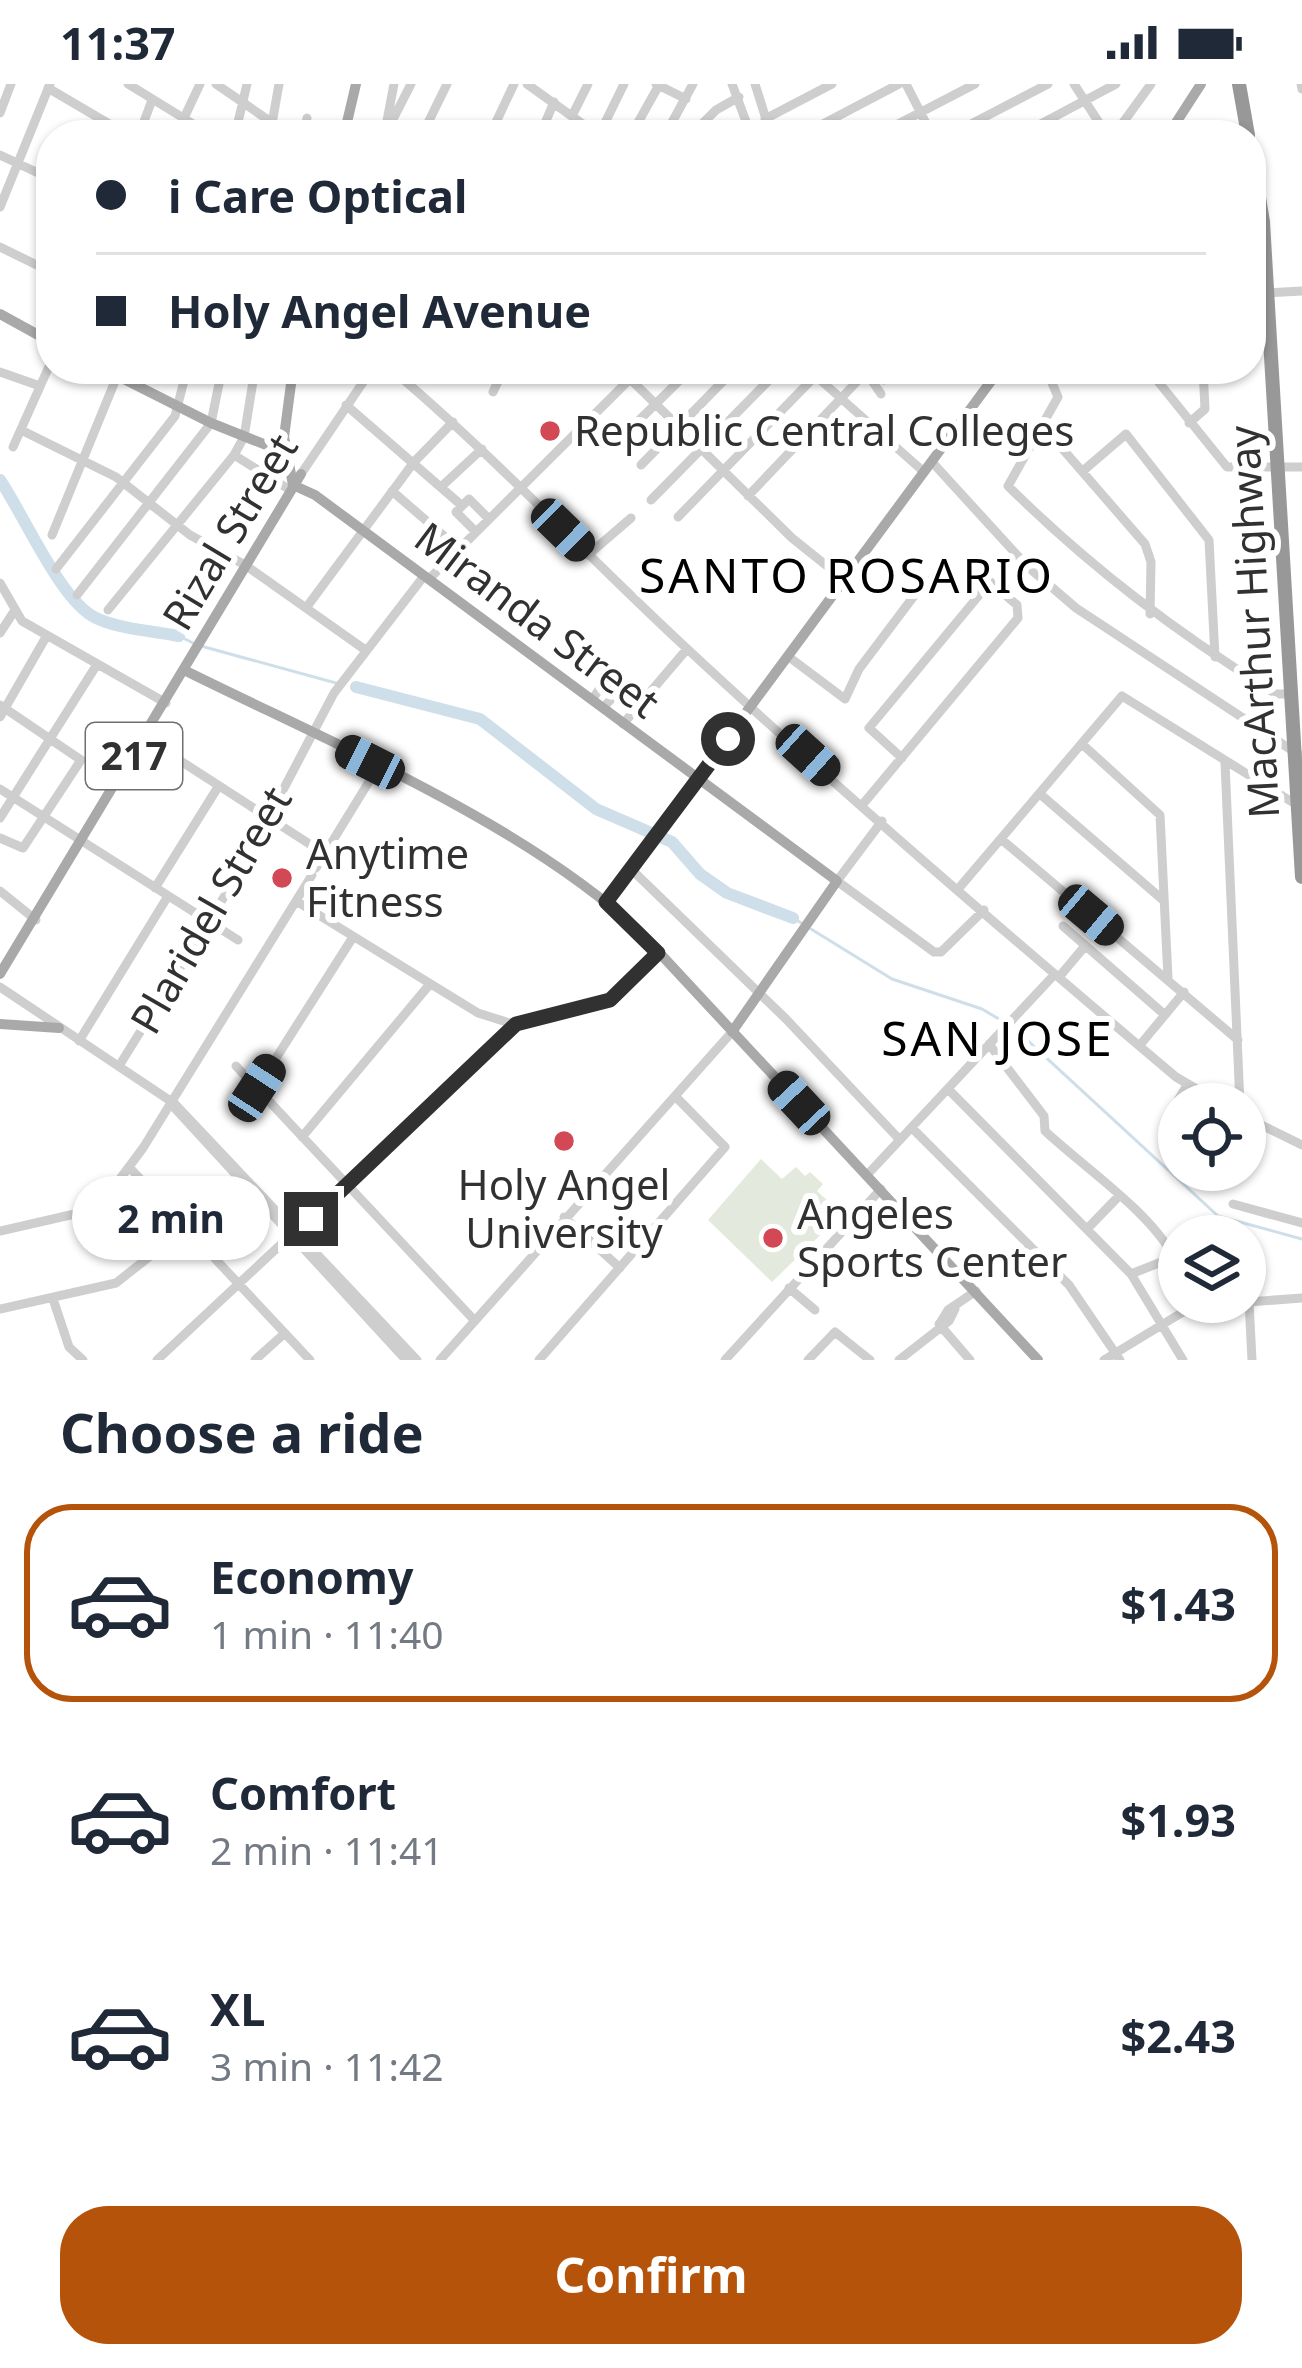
<!DOCTYPE html>
<meta charset="utf-8">
<style>
body{margin:0;font-family:"Noto Sans",sans-serif;background:#f2f2f3;color:#1f2937;height:100vh;display:flex;flex-direction:column;font-size:45px;white-space:nowrap}
*{box-sizing:border-box;margin:0}
p{font-size:39px;color:#747a83}
.icon{flex:none;width:66px;height:66px;fill:none;stroke:currentColor;stroke-width:2;stroke-linecap:round;stroke-linejoin:round}
.map{position:relative;height:1276px;overflow:hidden}
.side{display:flex;flex-direction:column;background:#fff;flex:1}
.side>*{flex:none}
.top-card{position:absolute;left:36px;top:36px;width:1230px;height:264px;border-radius:48px;box-shadow:0 3px 9px #0004;display:grid;align-content:center;height:264px;padding:0 60px;background:#fff}
.fabs{position:absolute;left:1158px;top:999px;display:grid;gap:24px}
.fabs a{display:grid;place-items:center;width:108px;height:108px;border-radius:50%;background:#fff;box-shadow:0 3px 9px #0004;font-size:60px}
.end{position:absolute;width:54px;height:54px;margin:-27px;border:15px solid #313131;background:#fff;box-shadow:0 0 0 6px #fff}
.from{border-radius:50%}
.bubble{position:absolute;height:84px;border-radius:42px;background:#fff;box-shadow:0 3px 9px #0004;font-size:39px;font-weight:700;line-height:84px;text-align:center}
.car{position:absolute;width:36px;height:72px;margin:-36px -18px;border-radius:15px;box-shadow:0 0 9px 3px #0007;background:linear-gradient(#222 24%,#8ab4d8 0 40%,#222 0 76%,#8ab4d8 0 86%,#222 0)}
.top-card b{display:flex;align-items:center;gap:42px;height:114px;font-size:45px}
.top-card b+b{border-top:3px solid #e0e1e3}
.top-card i{width:30px;height:30px;background:#1f2937}
ul{padding:0;list-style:none}
li{display:flex;align-items:center;gap:36px;height:198px;margin:0 24px 18px;padding:0 36px;border:6px solid transparent;border-radius:48px}
li div{flex:1}
li b{display:block;font-size:45px}
li em{font-style:normal;font-weight:700}
li.current{border-color:#b45309}
li>.icon{width:108px;height:108px;stroke-width:1.5}
h2{padding:0 60px;font-size:54px;line-height:144px}
.primary-button{display:flex;gap:24px;margin-top:auto;padding:24px 60px}
.primary-button a{flex:1;height:138px;border-radius:48px;background:#b45309;color:#fff;font-size:48px;font-weight:700;line-height:138px;text-align:center}
.status{display:flex;justify-content:space-between;align-items:center;height:84px;padding:0 60px;background:#fff;direction:ltr}
.status svg{height:33px;fill:currentColor}
.map>svg:first-child{display:block}
.green{fill:#e4e9dd}
.lines{fill:none;stroke-linecap:round;stroke-linejoin:round}
.stream{stroke:#cfdfe9;stroke-width:3}
.river{stroke:#cfdfe9;stroke-width:12}
.minor{stroke:#cecece;stroke-width:9}
.major{stroke:#a9a9a9;stroke-width:10}
.highway{stroke:#989898;stroke-width:14}
.route{stroke:#313131;stroke-width:15}
.poi-dot{fill:#d24854;stroke:#fff;stroke-width:4.5}
.labels{text-anchor:middle;stroke-width:12;stroke-linejoin:round;paint-order:stroke}
.shield{fill:#fff;stroke:#6f6f6f;stroke-width:3}
.shield-label{font-size:39px;font-weight:bold;fill:#313131}
.poi-label{font-size:42px;fill:#313131;stroke:#fff;text-anchor:start}
.street-label{font-size:42px;fill:#313131;stroke:#fff}
.quarter-label{font-size:48px;letter-spacing:3px;fill:#000;stroke:#fff}
</style>
<div class="status"><b>11:37</b><svg viewBox="0 0 49 12"><path d="M0 12V9h3v3zM5 12V6h3v6zM10 12V3h3v9zM15 12V0h3v12zM26 1h20v11H26zM47 4h2v5h-2z"/></svg></div>
<div class="map">
<svg width="1302" height="1276" viewBox="0 0 1302 1276">
<rect width="100%" height="100%" fill="#fff"/>
<path class="green" d="M761,1075l21,20 14,-12 9,9 5,-4 13,12 -6,7 25,23 -70,68 -64,-62z"/>
<g class="lines">
<path class="stream" d="M179,552l14,7
M201,562l135,37
M793,834l10,6
M811,845l81,50 90,30 32,19 204,188 84,23"/>
<path class="river" d="M0,396c24,35 61,122 96,138 23,11 57,13 83,18
M356,603l124,32 116,90 76,33 28,32 27,19 66,25"/>
<path class="minor" d="M128,0l83,51
M216,0l74,51
M527,0l71,51
M656,0l30,15
M732,0l19,51
M755,0l16,51
M906,0l26,51
M1074,0l33,51
M1301,0l1,5
M48,4l80,47
M0,29l11,-29
M572,32l16,-32
M765,35l67,-35
M386,42l8,-42
M139,51l13,-35
M176,51l24,-51
M235,51l12,-51
M270,51l9,-51
M304,51l3,-17
M385,51l26,-51
M422,51l25,-51
M490,51l24,-51
M540,51l14,-33
M599,51l25,-51
M631,51l28,-50
M665,51l28,-51
M691,51l25,-25 23,-13
M802,51l97,-51
M877,51l98,-51
M950,51l98,-51
M1020,51l96,-51
M1114,51l37,-51
M0,71l51,24
M51,120l-10,24 10,6
M0,123l50,-123
M0,163l51,25
M1267,209l35,-2
M391,285c102,86 193,184 291,275 160,149 327,292 494,433l46,27
M620,285l172,169 55,44
M808,285l116,103
M864,285l17,25
M877,285l7,11 25,-11
M1053,285l-4,7 9,21 -50,89c83,82 169,147 268,208h15
M1148,285l79,98h75
M0,288l40,14
M493,308l11,-23
M346,321l114,99
M1189,339l16,-14 -2,-40
M1041,340l104,120 6,18 -1,52
M23,347l93,46 74,58 55,30 119,84
M13,363l38,-85
M612,363l79,-78
M234,371l56,35
M932,378l95,104 49,42 226,149
M641,381l94,-96
M1084,386l42,-36 83,106 6,117
M301,390l71,-105
M442,402l40,-37
M392,407l67,58
M748,412l118,-124
M651,416l129,-131
M678,433l144,-148
M476,448l-20,-20 13,-13 20,20
M52,451l68,-166
M588,471l43,-37
M56,485l119,-153 12,-47
M429,495l211,-210
M0,499l22,38 144,82
M77,511l134,-172 11,-54
M306,524l108,-146 39,-40
M108,526l126,-155 10,-18 11,-68
M0,549l13,-20
M789,573l56,42 14,-30 67,-89
M592,616l20,-30
M0,621l81,55 -58,88 -23,-10
M603,624l20,-22
M0,633l46,-80
M623,640l64,-75
M145,654l180,116
M1082,660l78,71 8,163
M902,674l-33,-30 121,-146
M1225,679l15,341
M0,705l238,151
M1040,710l123,106
M863,720l155,-186 -1,-13 -44,-38
M0,734l96,-152
M882,737l-45,60 97,71h7l43,-42
M1001,755l237,201
M316,784l62,-101
M631,785l155,150 114,121
M155,804l63,-101
M959,804l163,-192 175,109
M0,807l36,29
M296,817l182,112 38,12 94,-25 48,-47
M1063,842l102,89
M1059,893l26,-31
M0,903l175,117 242,256
M79,957l89,-145
M989,960l55,72 1,15c41,38 104,80 129,126l-43,17
M1140,961l44,-53
M119,982l123,-198 92,-175 90,-117
M236,982l239,255
M257,1004l96,-151
M948,1005l183,185 52,86
M170,1019l236,257
M1171,1028l16,-27
M1245,1033l57,28
M912,1044l157,157 51,75
M302,1053l128,-153
M130,1084l180,192
M867,1091l188,-201
M1233,1120l69,19
M564,1133l56,51
M1087,1145l30,-31
M0,1147l79,-18 29,-18 35,-47 169,-273
M789,1204l26,22
M53,1215l16,48 14,13
M1249,1217l3,59
M1248,1218l54,-4
M0,1225l116,-26 71,-56
M940,1239l8,-13 28,-19
M939,1240l31,36
M157,1276l359,-335
M255,1276l30,-27
M440,1276l292,-328
M539,1276l186,-213 -48,-49
M725,1276l156,-171
M808,1276l27,-28 35,28
M899,1276l50,-39 6,-12
M1104,1276l79,-48 58,-10"/>
<path class="major" d="M344,51l12,-51
M1168,51l33,-51
M0,230l51,28
M104,285l107,54 80,32
M293,285l-9,68 9,48
M293,401l22,10 522,386 -105,151
M186,587c143,71 338,152 454,261l398,428
M606,818l394,-533
M0,890l301,-500
M0,940l59,4"/>
<path class="highway" d="M1239,0l9,51
M1251,65l12,73 39,655"/>
</g>
<g class="lines">
<path class="route" d="M311,1135l205,-195 94,-24 48,-47 -52,-51 122,-163"/>
</g>
<g class="poi-dot">
<circle cx="550" cy="347" r="12"/>
<circle cx="282" cy="794" r="12"/>
<circle cx="564" cy="1057" r="12"/>
<circle cx="773" cy="1154" r="12"/>
</g>
<g class="labels">
<rect class="shield" x="86" y="639" width="96" height="66" rx="9"/>
<g class="shield-label">
<text x="134" y="686">217</text>
</g>
<g class="poi-label">
<text x="574" y="362">Republic Central Colleges</text>
<text x="306" y="785">Anytime<tspan x="306" dy="48">Fitness</tspan></text>
<text x="564" y="1116" text-anchor="middle">Holy Angel<tspan x="564" dy="48">University</tspan></text>
<text x="797" y="1145">Angeles<tspan x="797" dy="48">Sports Center</tspan></text>
</g>
<g class="street-label">
<text transform="translate(230 448) rotate(-59)" y="15">Rizal Street</text>
<text transform="translate(537 536) rotate(37)" y="15">Miranda Street</text>
<text transform="translate(1254 538) rotate(-93)" y="15">MacArthur Highway</text>
<text transform="translate(211 826) rotate(-60)" y="15">Plaridel Street</text>
</g>
<g class="quarter-label">
<text x="847" y="509">SANTO ROSARIO</text>
<text x="998" y="972">SAN JOSE</text>
</g>
</g>
</svg>
<div class="fabs">
<a><svg class="icon" aria-label="locate" viewBox="0 0 24 24"><circle cx="12" cy="12" r="6"/><path d="M12 2v4M12 18v4M2 12h4M18 12h4"/></svg></a>
<a><svg class="icon" aria-label="layers" viewBox="0 0 24 24"><path d="M12 4l9 5-9 5-9-5zM3 14l9 5 9-5"/></svg></a>
</div>
<i class="end from" style="left:728px;top:655px"></i>
<i class="end" style="left:311px;top:1135px"></i>
<div class="bubble" style="left:72px;top:1092px;width:198px">2 min</div>
<i class="car" style="left:563px;top:446px;rotate:134deg"></i>
<i class="car" style="left:808px;top:671px;rotate:132deg"></i>
<i class="car" style="left:370px;top:678px;rotate:297deg"></i>
<i class="car" style="left:1091px;top:831px;rotate:130deg"></i>
<i class="car" style="left:257px;top:1004px;rotate:33deg"></i>
<i class="car" style="left:799px;top:1019px;rotate:317deg"></i>
<div class="top-card">
<b><i class="from"></i>i Care Optical</b>
<b><i></i>Holy Angel Avenue</b>
</div>
</div>
<section class="side">
<h2>Choose a ride</h2>
<ul>
<li class="current"><svg class="icon" aria-label="car" viewBox="0 0 24 24"><path d="M5 17H2v-5l4-1 3-4h7l3 4 3 1v5h-3M9 17h6M6 11h13"/><circle cx="7" cy="17" r="2"/><circle cx="17" cy="17" r="2"/></svg><div><b>Economy</b><p>1 min · 11:40</p></div><em>$1.43</em></li>
<li><svg class="icon" aria-label="car" viewBox="0 0 24 24"><path d="M5 17H2v-5l4-1 3-4h7l3 4 3 1v5h-3M9 17h6M6 11h13"/><circle cx="7" cy="17" r="2"/><circle cx="17" cy="17" r="2"/></svg><div><b>Comfort</b><p>2 min · 11:41</p></div><em>$1.93</em></li>
<li><svg class="icon" aria-label="car" viewBox="0 0 24 24"><path d="M5 17H2v-5l4-1 3-4h7l3 4 3 1v5h-3M9 17h6M6 11h13"/><circle cx="7" cy="17" r="2"/><circle cx="17" cy="17" r="2"/></svg><div><b>XL</b><p>3 min · 11:42</p></div><em>$2.43</em></li>
</ul>
<div class="primary-button"><a>Confirm</a></div>
</section>
